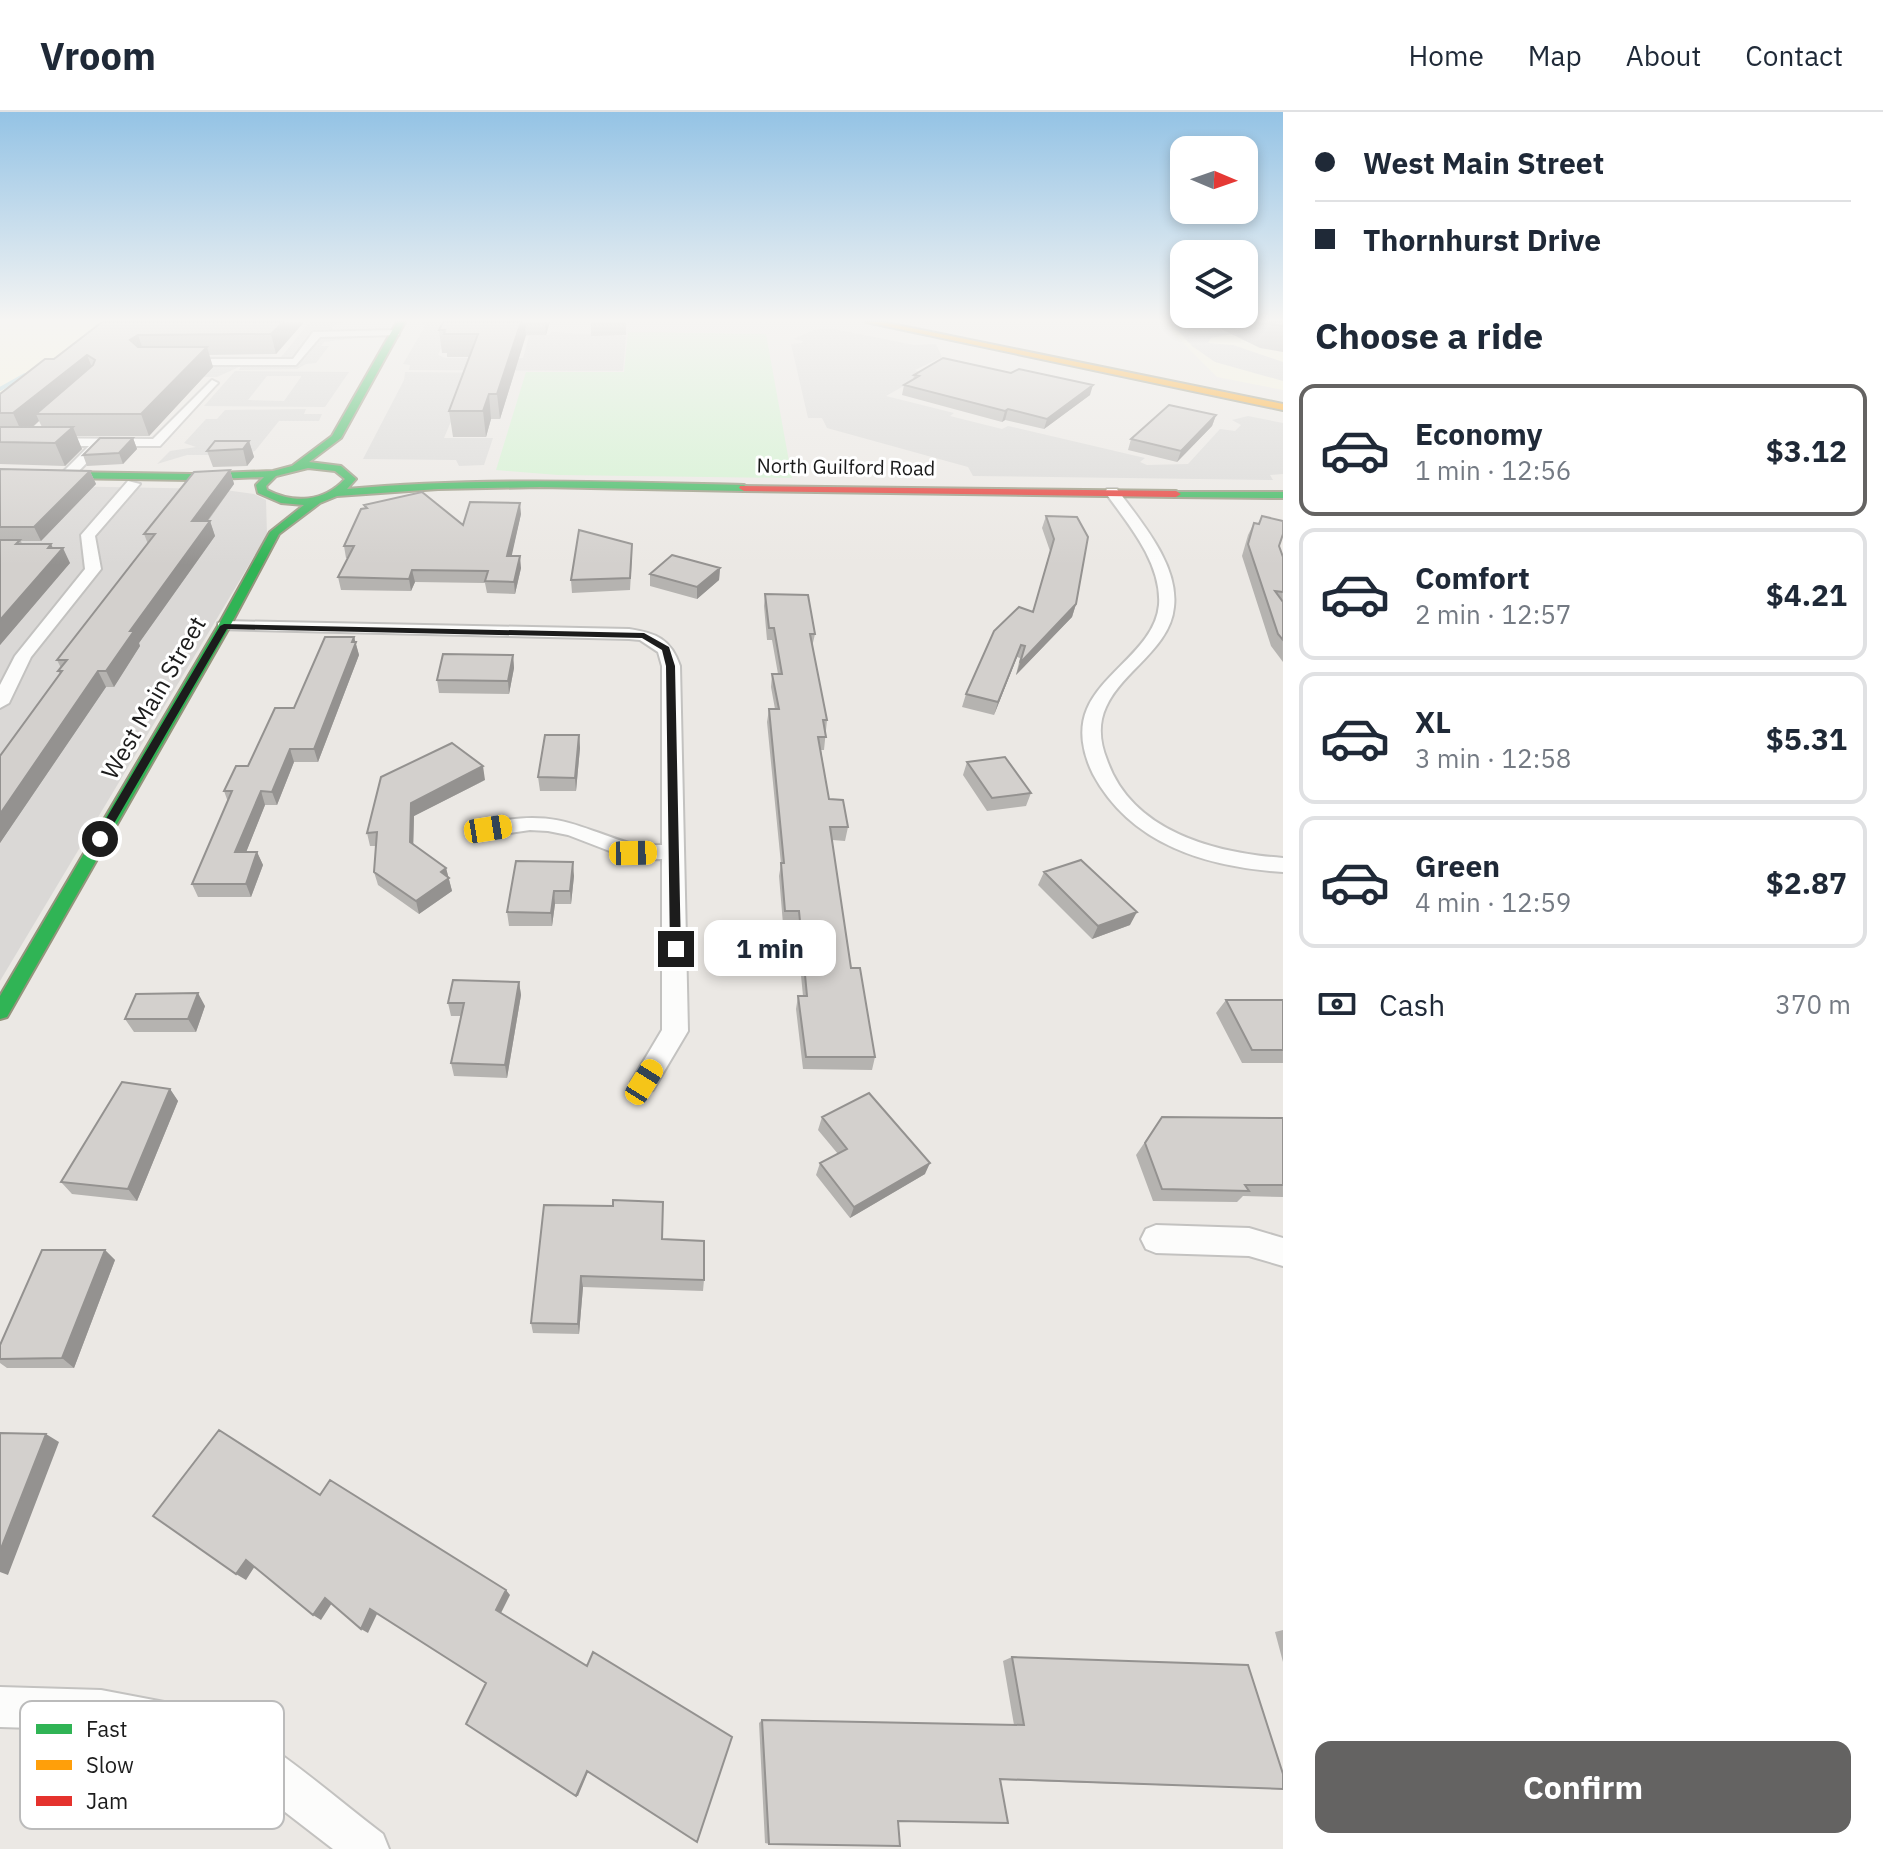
<!DOCTYPE html>
<meta charset="utf-8">
<style>
body{margin:0;font-family:"IBM Plex Sans",sans-serif;background:#f6f6f7;color:#1f2937;height:100vh;display:flex;flex-direction:column;font-size:30px;white-space:nowrap}
*{box-sizing:border-box;margin:0}
p{font-size:26px;color:#747a83}
.icon{flex:none;width:44px;height:44px;fill:none;stroke:currentColor;stroke-width:2;stroke-linecap:round;stroke-linejoin:round}
.map{position:relative;flex:1;overflow:hidden}
.sheet{display:flex;flex-direction:column;background:#fff;width:600px}
.sheet>*{flex:none}
.guide{display:grid;align-content:center;height:176px;padding:0 32px;background:#fff}
.needle{width:52px;rotate:92deg}
.fabs{position:absolute;left:1170px;top:24px;display:grid;gap:16px}
.fabs a{display:grid;place-items:center;width:88px;height:88px;border-radius:16px;background:#fff;box-shadow:0 4px 12px #0003;font-size:40px}
.end{position:absolute;width:36px;height:36px;margin:-18px;border:10px solid #1c1c1c;background:#fff;box-shadow:0 0 0 4px #fff}
.from{border-radius:50%}
.bubble{position:absolute;height:56px;border-radius:16px;background:#fff;box-shadow:0 4px 12px #0003;font-size:26px;font-weight:700;line-height:56px;text-align:center}
.car{position:absolute;width:24px;height:48px;margin:-24px -12px;border-radius:10px;box-shadow:0 0 6px 2px #0007;background:linear-gradient(#f5c518 24%,#345 0 40%,#f5c518 0 76%,#345 0 86%,#f5c518 0)}
.guide b{display:flex;align-items:center;gap:28px;height:76px;font-size:30px}
.guide b+b{border-top:2px solid #e0e1e3}
.guide i{width:20px;height:20px;background:#1f2937}
ul{padding:0;list-style:none}
li{display:flex;align-items:center;gap:24px;height:132px;margin:0 16px 12px;padding:0 16px;border:4px solid #e0e1e3;border-radius:16px}
li div{flex:1}
li b{display:block;font-size:30px}
li em{font-style:normal;font-weight:700}
li.on{border-color:#646362}
li>.icon{width:72px;height:72px;stroke-width:1.5}
h2{padding:0 32px;font-size:36px;line-height:96px}
.pay{display:flex;align-items:center;gap:20px;height:88px;padding:0 32px;font-size:30px}
.pay p{margin-inline-start:auto}
.cta{display:flex;gap:16px;margin-top:auto;padding:16px 32px}
.cta a{flex:1;height:92px;border-radius:16px;background:#646362;color:#fff;font-size:32px;font-weight:700;line-height:92px;text-align:center}
header{display:flex;align-items:center;gap:48px;box-sizing:border-box;height:112px;padding:0 40px;background:#fff;border-bottom:2px solid #e0e1e3}
header strong{font-size:38px}
nav{display:flex;gap:44px;margin-inline-start:auto;font-size:28px}
main{display:flex;flex:1;min-height:0}
.map>svg:first-child{display:block}
.residential{fill:#dad8d6}
.education{fill:#f6f4de}
.religious{fill:#d9d8d6;fill-rule:evenodd}
.park{fill:#d1f2cf}
.lines{fill:none;stroke-linecap:round;stroke-linejoin:round}
.stream{stroke:#b6d9e0;stroke-width:4}
.street-casing{stroke:#c3c2c0;stroke-width:4}
.fast-casing{stroke:#94947c;stroke-width:4}
.slow-casing{stroke:#94947c;stroke-width:4}
.jam-casing{stroke:#94947c;stroke-width:4}
.street{fill:#fcfcfb;fill-rule:evenodd}
.fast{fill:#30b455;fill-rule:evenodd}
.slow{fill:#ff9f0a;fill-rule:evenodd}
.jam{fill:#e5322d;fill-rule:evenodd}
.wall{fill:#b5b3b0;fill-rule:evenodd}
.shaded-wall{fill:#949290}
.building{fill:#d3d0cd;stroke:#949290;stroke-width:2}
.route{fill:#1c1c1c}
.labels{text-anchor:middle;stroke-width:6;stroke-linejoin:round;paint-order:stroke}
.far-street-label{font-size:20px;fill:#1c1c1c;stroke:#fff}
.street-label{font-size:24px;fill:#1c1c1c;stroke:#fff}
.key{fill:#fff;stroke:#bbb;stroke-width:2}
.key-label{font-size:22px;fill:#1c1c1c}
</style>
<header>
<strong>Vroom</strong>
<nav><a>Home</a><a>Map</a><a>About</a><a>Contact</a></nav>
</header>
<main>
<div class="map">
<svg width="1283" height="1737" viewBox="0 0 1283 1737">
<rect width="100%" height="100%" fill="#ebe8e4"/>
<path class="residential" d="M0,373l218,4 36,5 12,6 1,35 -267,446z"/>
<path class="education" d="M0,210h109l-109,88z
M1162,210h121v68l-66,-13z"/>
<path class="religious" d="M310,210h34l-12,4 1,4 10,2 28,-1 -7,6 -40,5 -3,4h8l-13,17 -10,1 -9,5 -58,1 2,-4 -24,11h-99l25,-21 138,1z
M422,210h93l-8,13h42l2,-3 75,4 -3,35 -214,-1 1,-5 -7,-1 22,-38zM529,224l-6,22h-77l-8,-3 8,-18z
M1170,210h47l20,11 -26,5 -3,5 25,2 50,17v19l-68,-19 -23,-16z
M834,217l80,16 22,-1 6,13 -27,13 10,4 -39,22 68,17 -4,3 52,13 6,-3 137,32 -5,4 7,3 41,-1 32,-35 15,2 6,-6 -9,-5 16,-4 35,7v51l-13,1 3,5 -300,-4 -5,-9 -141,-39 -5,-10h-14l-17,-74 11,-1 1,-2 -10,-2 21,-9z
M235,259l114,1 -24,35 -121,-1zM267,264h34v1l-17,24 -36,-1z
M405,260l108,1 -44,6 -25,59h49l-9,27 -25,1 -3,-6 -93,-1 41,-79z
M306,297l-2,5h18l-3,7h-40l-24,30 -16,4h-52l-30,9 13,-13 26,-4 -12,-4 22,-24h11l8,-9z"/>
<path class="park" d="M628,220l138,2 26,144 -234,-3 -62,-5 30,-98h98z"/>
<g class="lines">
<path class="stream" d="M0,277l25,-14"/>
<defs>
<path id="street" d="M395,218l4,5 -79,2 -24,28h-116l-5,-3 5,-3h113l20,-27z
M212,268l6,3 -2,2 -56,61h-57l-31,32 -12,-3 29,-29h-89v-8l153,1z
M128,369l12,3 -45,52 6,33 -70,88 -22,46 -9,5v-23l15,-29 70,-87 -4,-34z
M1107,377h10c23,32 62,75 57,118 -4,42 -52,64 -68,100 -8,17 -6,36 1,53 25,72 108,93 176,98v14c-76,-5 -152,-27 -190,-98 -10,-20 -15,-44 -6,-65 16,-38 68,-61 72,-104 3,-42 -31,-81 -54,-113z
M224,509l405,8c27,4 42,10 51,37l8,365 -35,59 -9,3 -9,-3 -4,-8 31,-52v-171l-29,1 -65,-25 -20,-4 -18,-1 -42,6 -10,-7c6,-9 17,-8 28,-9 55,-8 76,9 126,24 9,3 21,1 30,1v-179l-4,-14 -18,-12 -11,-1 -411,-10v-6z
M1156,1113l93,3 34,10v28l-34,-10 -93,-3 -10,-4 -5,-10 5,-10z
M0,1575l101,3 100,19c67,27 125,82 182,125l6,15h-56l-83,-64 -56,-37 -93,-18 -101,-3z"/>
<path id="fast" d="M397,210h8l-64,116 -32,24 32,4 15,13 -9,10c132,-12 265,-7 397,-4l5,3 -5,3 -204,-4 -102,2 -101,7 -17,7 -41,31 -49,92 -223,391 -7,2v-23l218,-370 52,-94 34,-27 -23,-2 -23,-10 -2,-8 8,-8 -73,3 -191,-3v-6l191,3 82,-3 19,-5 40,-30zM308,356l27,3 10,8c-21,23 -51,25 -78,11l-1,-4 10,-10z
M1172,380h111v6l-107,-1 -5,-3z"/>
<path id="slow" d="M866,210h16l401,82v6z"/>
<path id="jam" d="M740,374l436,5 5,3 -5,3 -432,-6 -5,-3z"/>
</defs>
<use href="#street" class="street-casing"/>
<use href="#fast" class="fast-casing"/>
<use href="#slow" class="slow-casing"/>
<use href="#jam" class="jam-casing"/>
<use href="#street" class="street"/>
<use href="#fast" class="fast"/>
<use href="#slow" class="slow"/>
<use href="#jam" class="jam"/>
</g>
<path class="wall" d="M102,210h202l-28,32 -67,1 4,12 -64,69h-73l6,13 -17,17 -65,-2v-70l54,-35zM39,309l3,6h-9z
M443,210h107l-4,13h-20l-26,84h-9l-5,18h-33l-4,-26 20,-54h-22v-4h-5l-3,-23z
M591,210h116h-81v13l-35,1z
M1166,210h117v30l-23,-4 -51,-25z
M914,263l176,20 -46,34 -39,-9 -3,2 -100,-27 2,-10 9,-5z
M1216,303l-4,11 -35,36 -49,-12 3,-11z
M133,326l4,11 -14,15 -36,2 -4,-11z
M249,329l5,16 -7,9 -34,1 -6,-16z
M0,357l90,2 6,13 -55,57h-20l1,3h29l2,4 17,15 -70,82z
M230,358l4,14 -26,37h2l5,15 -76,107 1,3 -26,41h-8l-106,156v-87l60,-82 -2,-3 3,-3 -4,-8 91,-116 -4,-10z
M364,393l99,20 58,-11 -10,42 10,12 -6,26 -28,-1 -2,-10 -70,-1 -4,9 -70,-1 -3,-13 10,-19h-2l-2,-12 21,-38z
M1046,404l30,88 -4,13 -56,58 4,-17 -3,-1 -23,58 -32,-8 4,-13 67,-82 17,-61 -8,-23z
M1262,404l17,30 4,11v105l-12,-16 -29,-90 6,-21 6,-12 4,1z
M632,444l-2,34 -58,3 -1,-13z
M720,456l-1,12 -22,19 -47,-13v-12z
M765,482l50,40 -3,13 15,73 -3,30h-3l8,49 19,28 -3,14 -13,-1 19,128 24,89 -3,13 -69,-1 -7,-60 2,-13h5l-7,-72h-13l-4,-48 2,-12 -14,-142 2,-13h6l-4,-22 1,-13h6l-6,-34h-5l-3,-34z
M354,525l5,18 -41,107h-24l-17,43h-12l-19,47h11l6,13 -12,32h-53l-6,-13 36,-82 -4,-11 24,-25 46,-58z
M513,543l1,13 -5,26 -70,-1 -2,-13z
M579,623l1,13 -4,43h-36l-2,-14z
M967,650l64,31 -5,13 -39,5 -24,-36z
M485,668l-71,36 -1,28 33,24 6,23 -33,23 -41,-29 -4,-13 2,-26h-6l-3,-13z
M1044,760l86,53 -38,14 -54,-54z
M574,764l-3,28h-16l-3,22h-43l-2,-14z
M519,870l2,13 -14,83 -53,-2 -3,-13 10,-47h-10l-3,-13z
M1226,888h57v63h-41l-26,-50z
M205,894l-9,26h-62l-9,-13z
M170,977l8,12 -41,100 -65,-7 -11,-12z
M822,1005l103,57 -75,44 -34,-43 4,-12 18,-9 -20,-24z
M1162,1005l121,1v79l-40,-1 -6,6 -84,-1 -17,-46z
M544,1093l118,34 42,41 -1,11 -120,-4 -4,47 -46,-1 -2,-10z
M105,1138l10,10 -41,108h-67l-7,-5v-18z
M1283,1518v32l-8,-30z
M1012,1545l271,132 -282,-9 -103,41 -129,23 -4,-1 -6,-120 3,-3 252,5 -11,-64z"/>
<path class="shaded-wall" d="M283,210h21l-28,32 -5,-20z
M521,210h4l1,13 -26,84 -3,-25z
M545,210h5l-4,13z
M138,223l7,20 -15,-15z
M207,235l6,20 -64,69 -8,-22z
M87,243l8,20 -59,39 3,7 -16,14 -10,-22z
M1093,273l-3,10 -46,34 3,-10z
M489,282l2,25 -5,18 -3,-26z
M1008,297l-3,11 -3,2 3,-11z
M1216,303l-4,11 -35,36 4,-11z
M73,315l9,22 -17,17 -10,-23z
M133,326l4,11 -14,15 -4,-11z
M249,329l5,16 -7,9 -4,-17z
M230,358l4,14 -37,51 -5,-14z
M90,359l6,13 -55,57 -7,-14z
M520,391l1,11 -12,54 -2,-12z
M210,409l5,15 -76,107 1,3 -26,41 -8,-16 24,-40z
M51,432l5,12 7,-8 7,15 -70,82v-25z
M520,444l1,12 -6,26 -1,-12z
M720,456l-1,12 -22,19v-12z
M412,458l3,12 -4,9 -2,-12z
M1076,492l-4,13 -56,58 4,-12z
M354,525l5,18 -41,107 -4,-13z
M1021,533l-4,12 -23,58 4,-13z
M513,543l1,13 -5,26 -1,-13z
M98,559l8,16 -106,156v-29z
M579,623l1,13 -4,43 -1,-13z
M290,637l4,13 -17,43 -5,-13z
M483,654l2,14 -71,36 -1,39 -3,-13 1,-39z
M261,679l4,14 -24,60 -6,-13z
M257,740l6,13 -12,32 -5,-13z
M573,750l1,14 -3,28 -1,-13z
M446,756l6,23 -33,23 -3,-13 25,-29z
M554,779l1,13 -3,22 -1,-13z
M1137,800l-7,13 -38,14 6,-13z
M519,870l2,13 -14,83 -2,-13z
M198,881l7,13 -9,26 -8,-13z
M170,977l8,12 -41,100 -9,-12z
M930,1051l-5,11 -75,44 4,-11z
M105,1138l10,10 -41,108 -12,-10z
M581,1164l2,11 -4,47 -1,-10z
M46,1322l13,8 -51,133 -8,-3v-21z
M246,1448l9,6 -9,14 -10,-6z
M506,1478l4,5 -10,20 -4,-5z
M325,1486l7,5 -11,17 -8,-5z
M370,1497l7,5 -9,19 -7,-4z
M587,1659l1,1 -10,24h-2z"/>
<path class="building" d="M102,210h181l-12,12 -133,1 -8,5 8,7h69l-66,67h-105l57,-49 2,-5 -8,-5 -74,58h-13v-19l45,-35h9z
M443,210h78l-24,72h-8l-6,17h-34l29,-77h-34l1,-4h-6z
M1266,210h17v4l-13,-2z
M943,246l68,15 8,-4 74,16 -46,34 -39,-10 -3,2 -101,-26 15,-9 -5,-1z
M1169,293l47,10 -35,36 -50,-12z
M0,315h73l-18,16 -55,-1z
M100,326h33l-14,15 -36,2z
M215,329h34l-6,8 -36,2z
M0,357l90,2 -56,56h-34z
M230,358l-38,51h18l-80,110h4l-28,40h-8l-98,143v-58l62,-85h-4l9,-11h-10l98,-126h-11l50,-62z
M422,380l41,33 7,-23 50,1 -13,53h13l-6,26 -29,-1 3,-10 -76,-1 -3,9 -71,-2 16,-31h-10l17,-37 6,-1 -3,-3z
M1046,404l31,1 11,20 -12,67 -56,59 5,-17 -4,-1 -23,57 -32,-8 28,-63 25,-24 14,5 21,-73z
M1262,404l21,5v13l-4,12 4,11v35l-8,-1 8,11v38l-5,-6 -30,-90 6,-21 5,1z
M579,418l53,14 -2,34 -59,2z
M0,428h20l-4,4h35l-3,4h15l-63,72z
M672,443l48,13 -23,19 -47,-13z
M765,482l43,1 7,39h-5l17,86h-4l3,17h-8l11,62 14,1 5,27h-18l21,141h9l15,89h-69l-8,-61h9l-8,-85h-14l-4,-48h3l-15,-154h10l-7,-35h10l-8,-46h-5z
M325,525h29l-2,5h4l-42,107h-24l-18,43 -11,-1 -26,61h22l-11,32h-54l40,-93h-8l12,-25h12l27,-58h19z
M443,542l70,1 -5,26 -71,-1z
M545,623h34l-4,43 -37,-1z
M452,631l31,23 -72,37 -1,39 36,26 -5,4 8,6 -33,23 -42,-29 3,-40 -10,1 14,-56z
M1005,645l26,36 -39,5 -25,-36z
M1081,748l56,52 -39,14 -54,-54z
M516,749l57,1 -3,29h-16l-3,22 -44,-1z
M453,868l66,2 -14,83 -54,-2 13,-60h-16z
M198,881l-10,26h-63l11,-25z
M1226,888h57v50h-31z
M122,970l48,7 -42,100 -67,-7z
M869,981l61,70 -76,44 -34,-44 27,-14 -25,-32z
M1162,1005l121,1v67h-38l4,6 -87,-2 -17,-46z
M613,1088l50,2 -1,37 42,2v39l-123,-4 -3,48 -47,-1 13,-118 69,1z
M42,1138h63l-43,108 -62,1v-14z
M219,1318l101,65 10,-15 176,110 -10,20 91,56 6,-14 139,85 -35,105 -110,-71 -11,25 -110,-72 20,-41 -116,-74 -9,20 -36,-31 -12,17 -67,-55 -10,14 -83,-58z
M0,1321l46,1 -46,117z
M1012,1545l236,8 35,109v15l-283,-10 8,44 -110,-2 2,25 -131,-2 -7,-124 262,5z"/>
<linearGradient id="sky" x2="0" y2="1"><stop stop-color="#94c3e5"/><stop offset="0.46" stop-color="#f6f5f3"/><stop offset="1" stop-color="#f6f5f3" stop-opacity="0"/></linearGradient>
<rect width="1283" height="453" fill="url(#sky)"/>
<path class="route" d="M224,512l420,9 25,14 6,19 6,286h-9l-2,-3 -4,-283 -4,-16 -20,-12 -415,-9 -122,210 -9,3 -2,-3 126,-213z"/>
<g class="labels">
<g class="far-street-label">
<text transform="translate(846 355) rotate(1)" y="7">North Guilford Road</text>
</g>
<g class="street-label">
<text transform="translate(154 586) rotate(-60)" y="8">West Main Street</text>
</g>
</g>
<rect x="20" y="1589" width="264" height="128" rx="12" class="key"/>
<rect x="36" y="1612" width="36" height="10" fill="#30b455"/>
<rect x="36" y="1648" width="36" height="10" fill="#ff9f0a"/>
<rect x="36" y="1684" width="36" height="10" fill="#e5322d"/>
<g class="key-label">
<text x="86" y="1625">Fast</text>
<text x="86" y="1661">Slow</text>
<text x="86" y="1697">Jam</text>
</g>
</svg>
<div class="fabs">
<a><svg class="needle" viewBox="-14 -14 28 28"><path d="M0-13l5 13h-10z" fill="#e53935"/><path d="M0 13l5-13h-10z" fill="#747a83"/></svg></a>
<a><svg class="icon" aria-label="layers" viewBox="0 0 24 24"><path d="M12 4l9 5-9 5-9-5zM3 14l9 5 9-5"/></svg></a>
</div>
<i class="end from" style="left:100px;top:727px"></i>
<i class="end" style="left:676px;top:837px"></i>
<div class="bubble" style="left:704px;top:808px;width:132px">1 min</div>
<i class="car" style="left:488px;top:717px;rotate:81deg"></i>
<i class="car" style="left:633px;top:741px;rotate:89deg"></i>
<i class="car" style="left:644px;top:970px;rotate:32deg"></i>
</div>
<section class="sheet">
<div class="guide">
<b><i class="from"></i>West Main Street</b>
<b><i></i>Thornhurst Drive</b>
</div>
<h2>Choose a ride</h2>
<ul>
<li class="on"><svg class="icon" aria-label="car" viewBox="0 0 24 24"><path d="M5 17H2v-5l4-1 3-4h7l3 4 3 1v5h-3M9 17h6M6 11h13"/><circle cx="7" cy="17" r="2"/><circle cx="17" cy="17" r="2"/></svg><div><b>Economy</b><p>1 min · 12:56</p></div><em>$3.12</em></li>
<li><svg class="icon" aria-label="car" viewBox="0 0 24 24"><path d="M5 17H2v-5l4-1 3-4h7l3 4 3 1v5h-3M9 17h6M6 11h13"/><circle cx="7" cy="17" r="2"/><circle cx="17" cy="17" r="2"/></svg><div><b>Comfort</b><p>2 min · 12:57</p></div><em>$4.21</em></li>
<li><svg class="icon" aria-label="car" viewBox="0 0 24 24"><path d="M5 17H2v-5l4-1 3-4h7l3 4 3 1v5h-3M9 17h6M6 11h13"/><circle cx="7" cy="17" r="2"/><circle cx="17" cy="17" r="2"/></svg><div><b>XL</b><p>3 min · 12:58</p></div><em>$5.31</em></li>
<li><svg class="icon" aria-label="car" viewBox="0 0 24 24"><path d="M5 17H2v-5l4-1 3-4h7l3 4 3 1v5h-3M9 17h6M6 11h13"/><circle cx="7" cy="17" r="2"/><circle cx="17" cy="17" r="2"/></svg><div><b>Green</b><p>4 min · 12:59</p></div><em>$2.87</em></li>
</ul>
<div class="pay"><svg class="icon" aria-label="cash" viewBox="0 0 24 24"><path d="M3 7h18v10H3z"/><circle cx="12" cy="12" r="2"/></svg>Cash<p>370 m</p></div>
<div class="cta"><a>Confirm</a></div>
</section>
</main>
